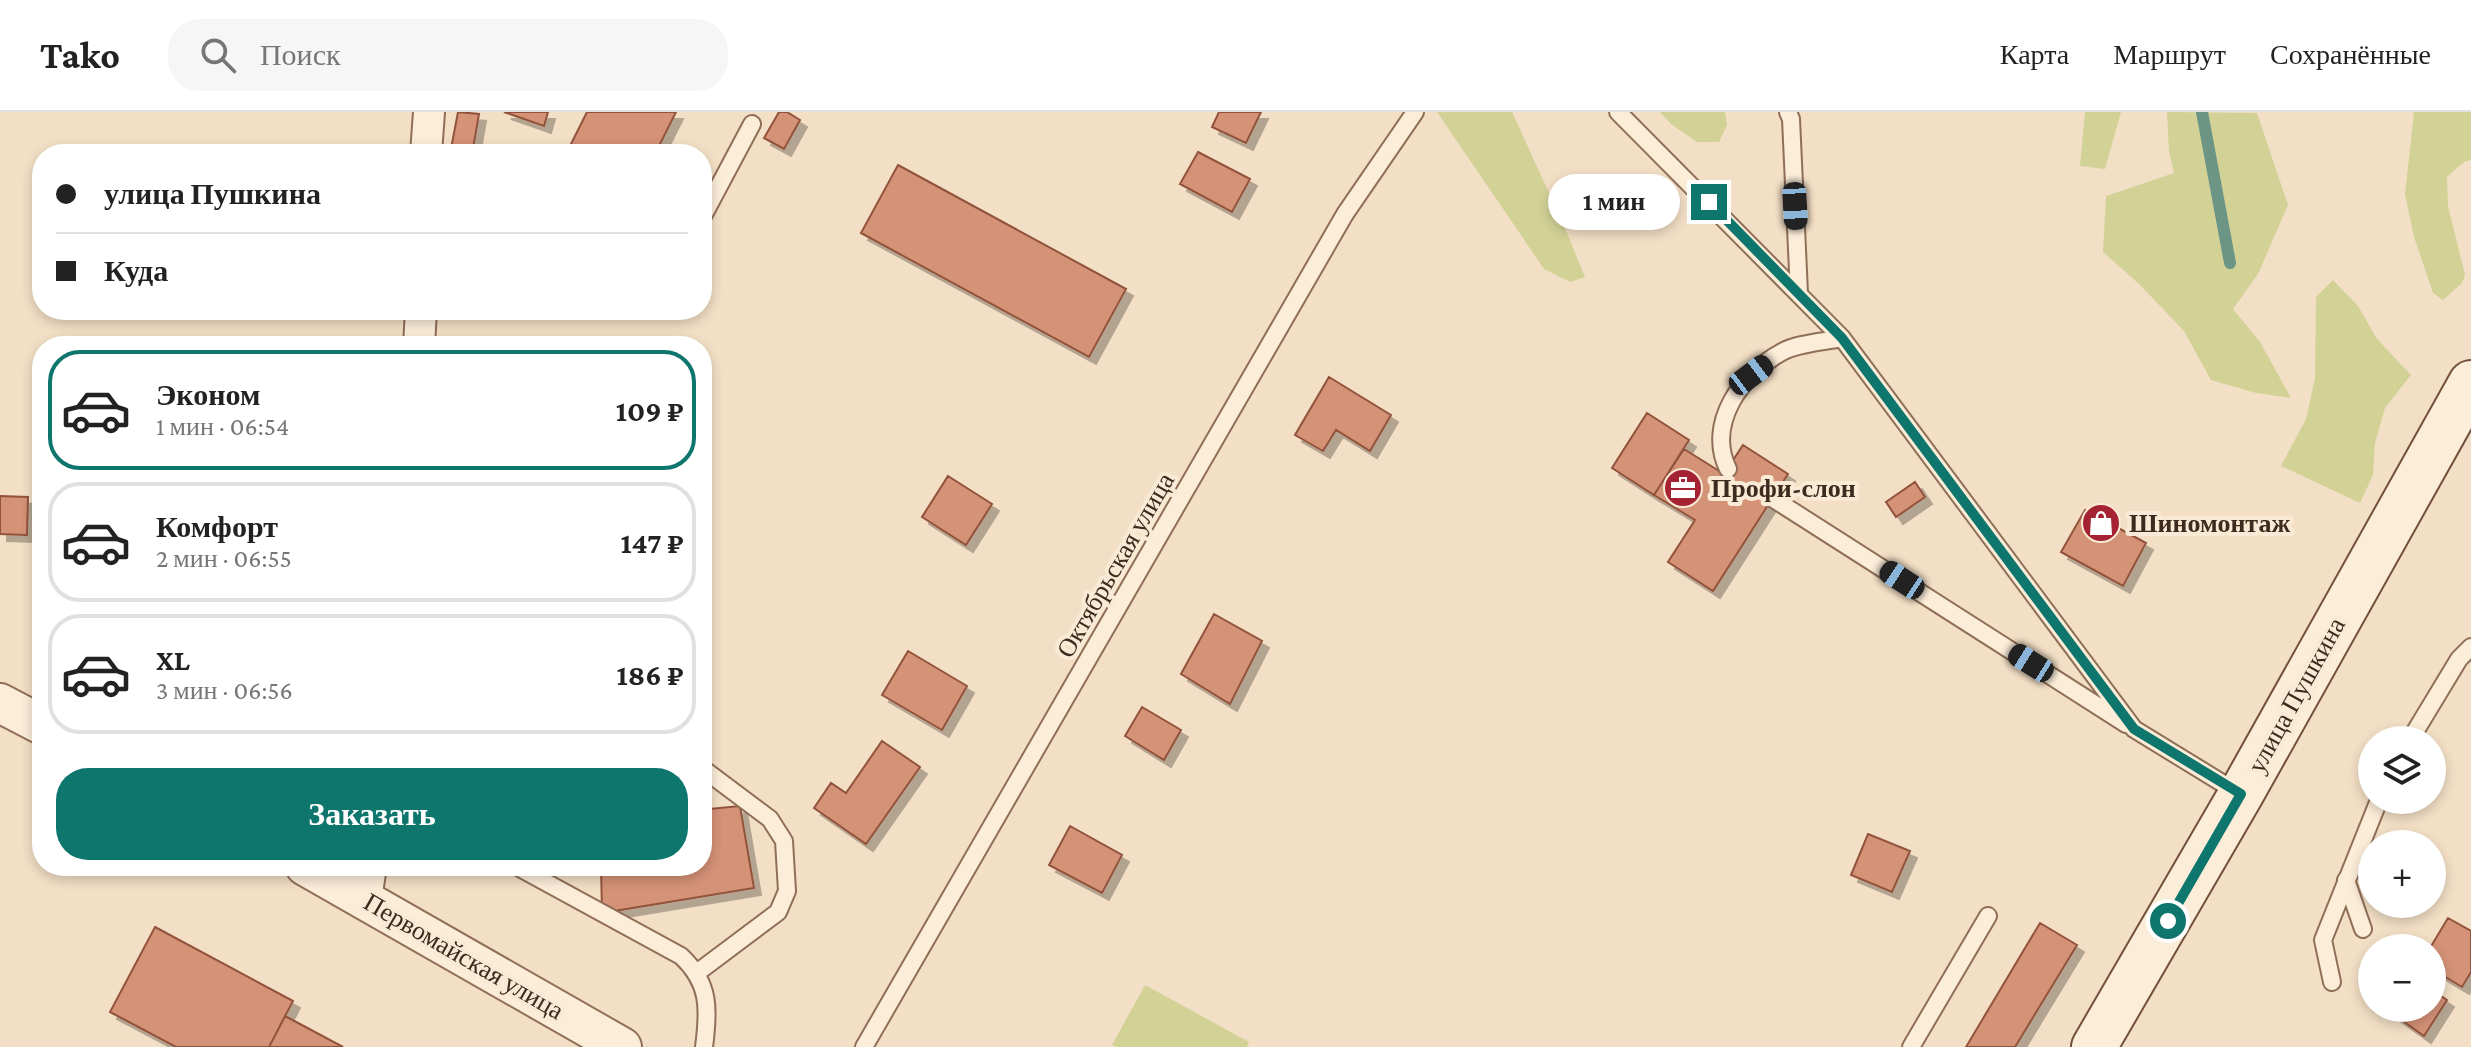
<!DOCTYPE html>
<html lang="ru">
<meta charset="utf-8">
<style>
body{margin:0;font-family:"Crimson Pro",serif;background:#f6f6f6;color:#222;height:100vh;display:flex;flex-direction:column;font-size:30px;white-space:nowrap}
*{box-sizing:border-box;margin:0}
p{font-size:26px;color:#767676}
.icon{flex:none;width:44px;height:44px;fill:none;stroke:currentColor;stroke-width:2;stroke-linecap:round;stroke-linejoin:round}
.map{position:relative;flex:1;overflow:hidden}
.panel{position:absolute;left:32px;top:224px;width:680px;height:540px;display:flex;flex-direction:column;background:#fff;border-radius:32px;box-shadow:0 4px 12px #0003}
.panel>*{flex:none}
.hud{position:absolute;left:32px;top:32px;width:680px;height:176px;border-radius:32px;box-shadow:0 4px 12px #0003;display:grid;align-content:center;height:176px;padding:0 24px;background:#fff}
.controls{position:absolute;left:2358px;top:614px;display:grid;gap:16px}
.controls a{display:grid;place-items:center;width:88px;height:88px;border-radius:50%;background:#fff;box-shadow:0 4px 12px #0003;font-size:40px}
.end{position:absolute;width:36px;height:36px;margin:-18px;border:10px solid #0f766e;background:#fff;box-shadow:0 0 0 4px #fff}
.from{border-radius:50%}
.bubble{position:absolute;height:56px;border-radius:28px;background:#fff;box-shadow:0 4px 12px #0003;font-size:26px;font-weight:700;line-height:56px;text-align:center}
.car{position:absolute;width:24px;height:48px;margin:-24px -12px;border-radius:10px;box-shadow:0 0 6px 2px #0007;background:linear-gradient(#222 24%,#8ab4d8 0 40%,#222 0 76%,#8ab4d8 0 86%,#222 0)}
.hud b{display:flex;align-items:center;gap:28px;height:76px;font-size:30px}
.hud b+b{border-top:2px solid #e0e0e0}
.hud i{width:20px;height:20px;background:#222}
ul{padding:14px 0 0;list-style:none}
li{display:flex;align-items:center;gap:24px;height:120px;margin:0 16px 12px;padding:0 8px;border:4px solid #e0e0e0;border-radius:32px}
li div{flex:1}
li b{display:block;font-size:30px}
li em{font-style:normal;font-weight:700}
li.on{border-color:#0f766e}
li>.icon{width:72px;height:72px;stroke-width:1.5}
.button{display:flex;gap:16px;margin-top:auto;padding:16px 24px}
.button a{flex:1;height:92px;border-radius:32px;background:#0f766e;color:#fff;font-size:32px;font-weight:700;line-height:92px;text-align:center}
header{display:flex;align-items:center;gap:48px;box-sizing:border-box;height:112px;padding:0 40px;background:#fff;border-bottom:2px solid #e0e0e0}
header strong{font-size:38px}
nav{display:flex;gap:44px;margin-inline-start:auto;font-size:28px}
.search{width:560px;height:72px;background:#f6f6f6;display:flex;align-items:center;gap:20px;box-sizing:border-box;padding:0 28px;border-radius:32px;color:#767676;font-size:30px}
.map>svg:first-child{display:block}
.green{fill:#d2d297}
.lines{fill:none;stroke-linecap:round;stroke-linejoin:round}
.stream{stroke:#6c9586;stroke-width:12}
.building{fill:#d49277;stroke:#92533c;stroke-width:2;filter:url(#shadow)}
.service-casing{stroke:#906f58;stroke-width:20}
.minor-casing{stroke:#906f58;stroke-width:34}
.tertiary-casing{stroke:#906f58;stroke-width:42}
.secondary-casing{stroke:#72503b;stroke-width:48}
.service{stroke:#fcedd9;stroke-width:16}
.minor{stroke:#fcedd9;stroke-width:30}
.tertiary{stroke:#fcedd9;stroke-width:38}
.secondary{stroke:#fcedd9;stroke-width:44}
.route{stroke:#0f766e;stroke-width:10}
.labels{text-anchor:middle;stroke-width:8;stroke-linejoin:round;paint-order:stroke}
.poi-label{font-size:26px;font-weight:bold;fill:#3e2a1e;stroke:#f9ead5;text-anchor:start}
.street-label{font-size:26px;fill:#3e2a1e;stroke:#f9ead5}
</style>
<header>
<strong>Tako</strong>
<div class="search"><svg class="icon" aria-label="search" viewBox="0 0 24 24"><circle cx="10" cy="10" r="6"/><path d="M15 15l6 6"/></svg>Поиск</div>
<nav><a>Карта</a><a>Маршрут</a><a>Сохранённые</a></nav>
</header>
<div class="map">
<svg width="2471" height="935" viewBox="0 0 2471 935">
<defs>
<filter id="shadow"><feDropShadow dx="7" dy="7" stdDeviation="0" flood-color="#0004"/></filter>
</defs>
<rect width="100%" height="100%" fill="#f3dfc5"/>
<path class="green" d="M1437,0h75l50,109 23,56 -15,5 -26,-13z
M1660,0h65l2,13 -8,17h-22l-26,-18z
M2085,0h36l-16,57 -25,-3z
M2167,0l90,1 31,92 -30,69 -25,35 27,33 31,56 -35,-5 -45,-13 -27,-49 -45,-47 -36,-32 3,-56 68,-23 -5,-21z
M2414,0h57v48l-7,2 -17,15 1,29 17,69 -3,8 -19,17 -10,-7 -19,-56 -9,-43z
M2333,168l25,26 19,33 34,36 -26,33 -10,35 -2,32 -13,28 -79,-37 25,-47 9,-41 1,-81z
M1145,873l104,57 -2,5h-130l-5,-2z"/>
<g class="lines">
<path class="stream" d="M2202,0l28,151"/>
</g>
<path class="building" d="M458,0l21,2 -7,40h-22z
M504,0h44l-4,14z
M587,0h89l-21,42h-89z
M779,0h8l13,8 -16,29 -20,-11z
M1219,0h42l-15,31 -34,-16z
M1198,40l52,27 -18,33 -52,-28z
M898,53l228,124 -37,68 -228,-124z
M1329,265l62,38 -21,36 -34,-21 -13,21 -28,-16z
M1647,301l42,27 -35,55 -42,-27z
M1743,333l45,29 -75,117 -45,-29 27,-42 -41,-25 30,-46 40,25z
M948,364l44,28 -26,41 -44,-28z
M1915,370l10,15 -29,20 -10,-15z
M0,384l28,1 -1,38 -27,-1z
M2085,398l61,33 -23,43 -62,-34z
M1214,502l48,27 -32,63 -49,-30z
M908,539l59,35 -25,44 -60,-35z
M1142,595l39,23 -17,30 -39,-24z
M882,629l38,26 -54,77 -52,-36 17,-25 15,10z
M702,692l7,5 31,-3 14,82 -152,25 -1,-47h101z
M1070,714l52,29 -20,38 -53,-28z
M1868,722l42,17 -18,41 -41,-17z
M2448,806l23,13v41l-9,15 -30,-18 -2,-21z
M2040,811l37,22 -62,102h-49z
M155,815l138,74 -24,46h-93l-66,-35z
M2432,878l15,10 -23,36 -31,-22 4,-6h35z
M285,904l58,31h-74z"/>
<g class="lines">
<defs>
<path id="service" d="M1618,0l224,226 292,391 106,65
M1788,0l3,7 8,174
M702,106l50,-94
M1728,357c-22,-45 13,-95 54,-117 16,-9 42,-10 60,-14
M1772,386l354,226
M2410,628l49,-81 12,-12
M516,754l165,90c29,27 28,53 23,91
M2346,768l17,49
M698,860l80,-60 9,-21 -3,-50 -14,-22 -68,-51
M2332,870l-9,-42 56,-140
M864,935l481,-833 70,-102
M1911,935l77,-131"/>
<path id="minor" d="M426,42l3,-42
M419,234l2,-36
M366,787l5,-33"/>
<path id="tertiary" d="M0,591l42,22
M305,754l317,181"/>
<path id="secondary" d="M2094,935l147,-253 230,-411"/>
</defs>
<use href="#service" class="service-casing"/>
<use href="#minor" class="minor-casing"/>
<use href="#tertiary" class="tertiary-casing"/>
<use href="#secondary" class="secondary-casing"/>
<use href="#service" class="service"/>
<use href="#minor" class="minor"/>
<use href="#tertiary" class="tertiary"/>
<use href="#secondary" class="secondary"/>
</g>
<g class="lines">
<path class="route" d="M1709,90l133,136 292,391 107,65 -73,127"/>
</g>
<defs>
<symbol id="office-disc" viewBox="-11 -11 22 22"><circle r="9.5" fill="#a52233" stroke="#f9ead5"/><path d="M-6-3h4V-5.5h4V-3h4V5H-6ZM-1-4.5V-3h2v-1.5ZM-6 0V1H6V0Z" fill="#fff"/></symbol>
<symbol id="shop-disc" viewBox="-11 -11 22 22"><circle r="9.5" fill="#a52233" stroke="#f9ead5"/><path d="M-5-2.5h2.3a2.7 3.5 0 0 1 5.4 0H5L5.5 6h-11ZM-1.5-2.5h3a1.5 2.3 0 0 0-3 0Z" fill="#fff"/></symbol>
</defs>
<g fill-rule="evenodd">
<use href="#office-disc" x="1661" y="354" width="44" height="44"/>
<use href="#shop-disc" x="2079" y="389" width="44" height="44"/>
</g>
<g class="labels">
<g class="poi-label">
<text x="1711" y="385">Профи-слон</text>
<text x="2129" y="420">Шиномонтаж</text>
</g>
<g class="street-label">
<text transform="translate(1115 453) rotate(-60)" y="9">Октябрьская улица</text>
<text transform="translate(2296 583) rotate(-61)" y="9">улица Пушкина</text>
<text transform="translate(464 844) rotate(30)" y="9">Первомайская улица</text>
</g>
</g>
</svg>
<div class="controls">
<a><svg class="icon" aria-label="layers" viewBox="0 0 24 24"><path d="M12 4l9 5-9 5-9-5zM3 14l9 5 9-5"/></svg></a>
<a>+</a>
<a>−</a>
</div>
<i class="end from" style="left:2168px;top:809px"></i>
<i class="end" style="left:1709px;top:90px"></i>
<div class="bubble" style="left:1548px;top:62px;width:132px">1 мин</div>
<i class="car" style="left:1795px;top:94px;rotate:177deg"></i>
<i class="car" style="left:1751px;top:263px;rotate:53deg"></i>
<i class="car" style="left:1902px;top:468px;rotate:303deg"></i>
<i class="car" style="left:2031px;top:551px;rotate:302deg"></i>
<div class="hud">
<b><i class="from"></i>улица Пушкина</b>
<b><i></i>Куда</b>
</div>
<section class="panel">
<ul>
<li class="on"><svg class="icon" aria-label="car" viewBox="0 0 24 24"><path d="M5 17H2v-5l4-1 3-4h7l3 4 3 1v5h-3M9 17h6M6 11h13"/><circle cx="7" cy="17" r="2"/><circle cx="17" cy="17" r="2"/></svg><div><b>Эконом</b><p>1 мин · 06:54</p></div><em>109 ₽</em></li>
<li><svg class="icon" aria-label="car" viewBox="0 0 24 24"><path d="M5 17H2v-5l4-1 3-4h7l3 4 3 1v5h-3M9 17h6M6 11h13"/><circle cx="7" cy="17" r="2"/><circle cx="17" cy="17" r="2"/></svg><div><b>Комфорт</b><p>2 мин · 06:55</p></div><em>147 ₽</em></li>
<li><svg class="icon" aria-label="car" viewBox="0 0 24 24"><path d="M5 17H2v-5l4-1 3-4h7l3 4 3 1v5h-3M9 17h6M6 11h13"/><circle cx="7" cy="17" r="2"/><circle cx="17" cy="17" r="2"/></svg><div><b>XL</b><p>3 мин · 06:56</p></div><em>186 ₽</em></li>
</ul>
<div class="button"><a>Заказать</a></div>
</section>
</div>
